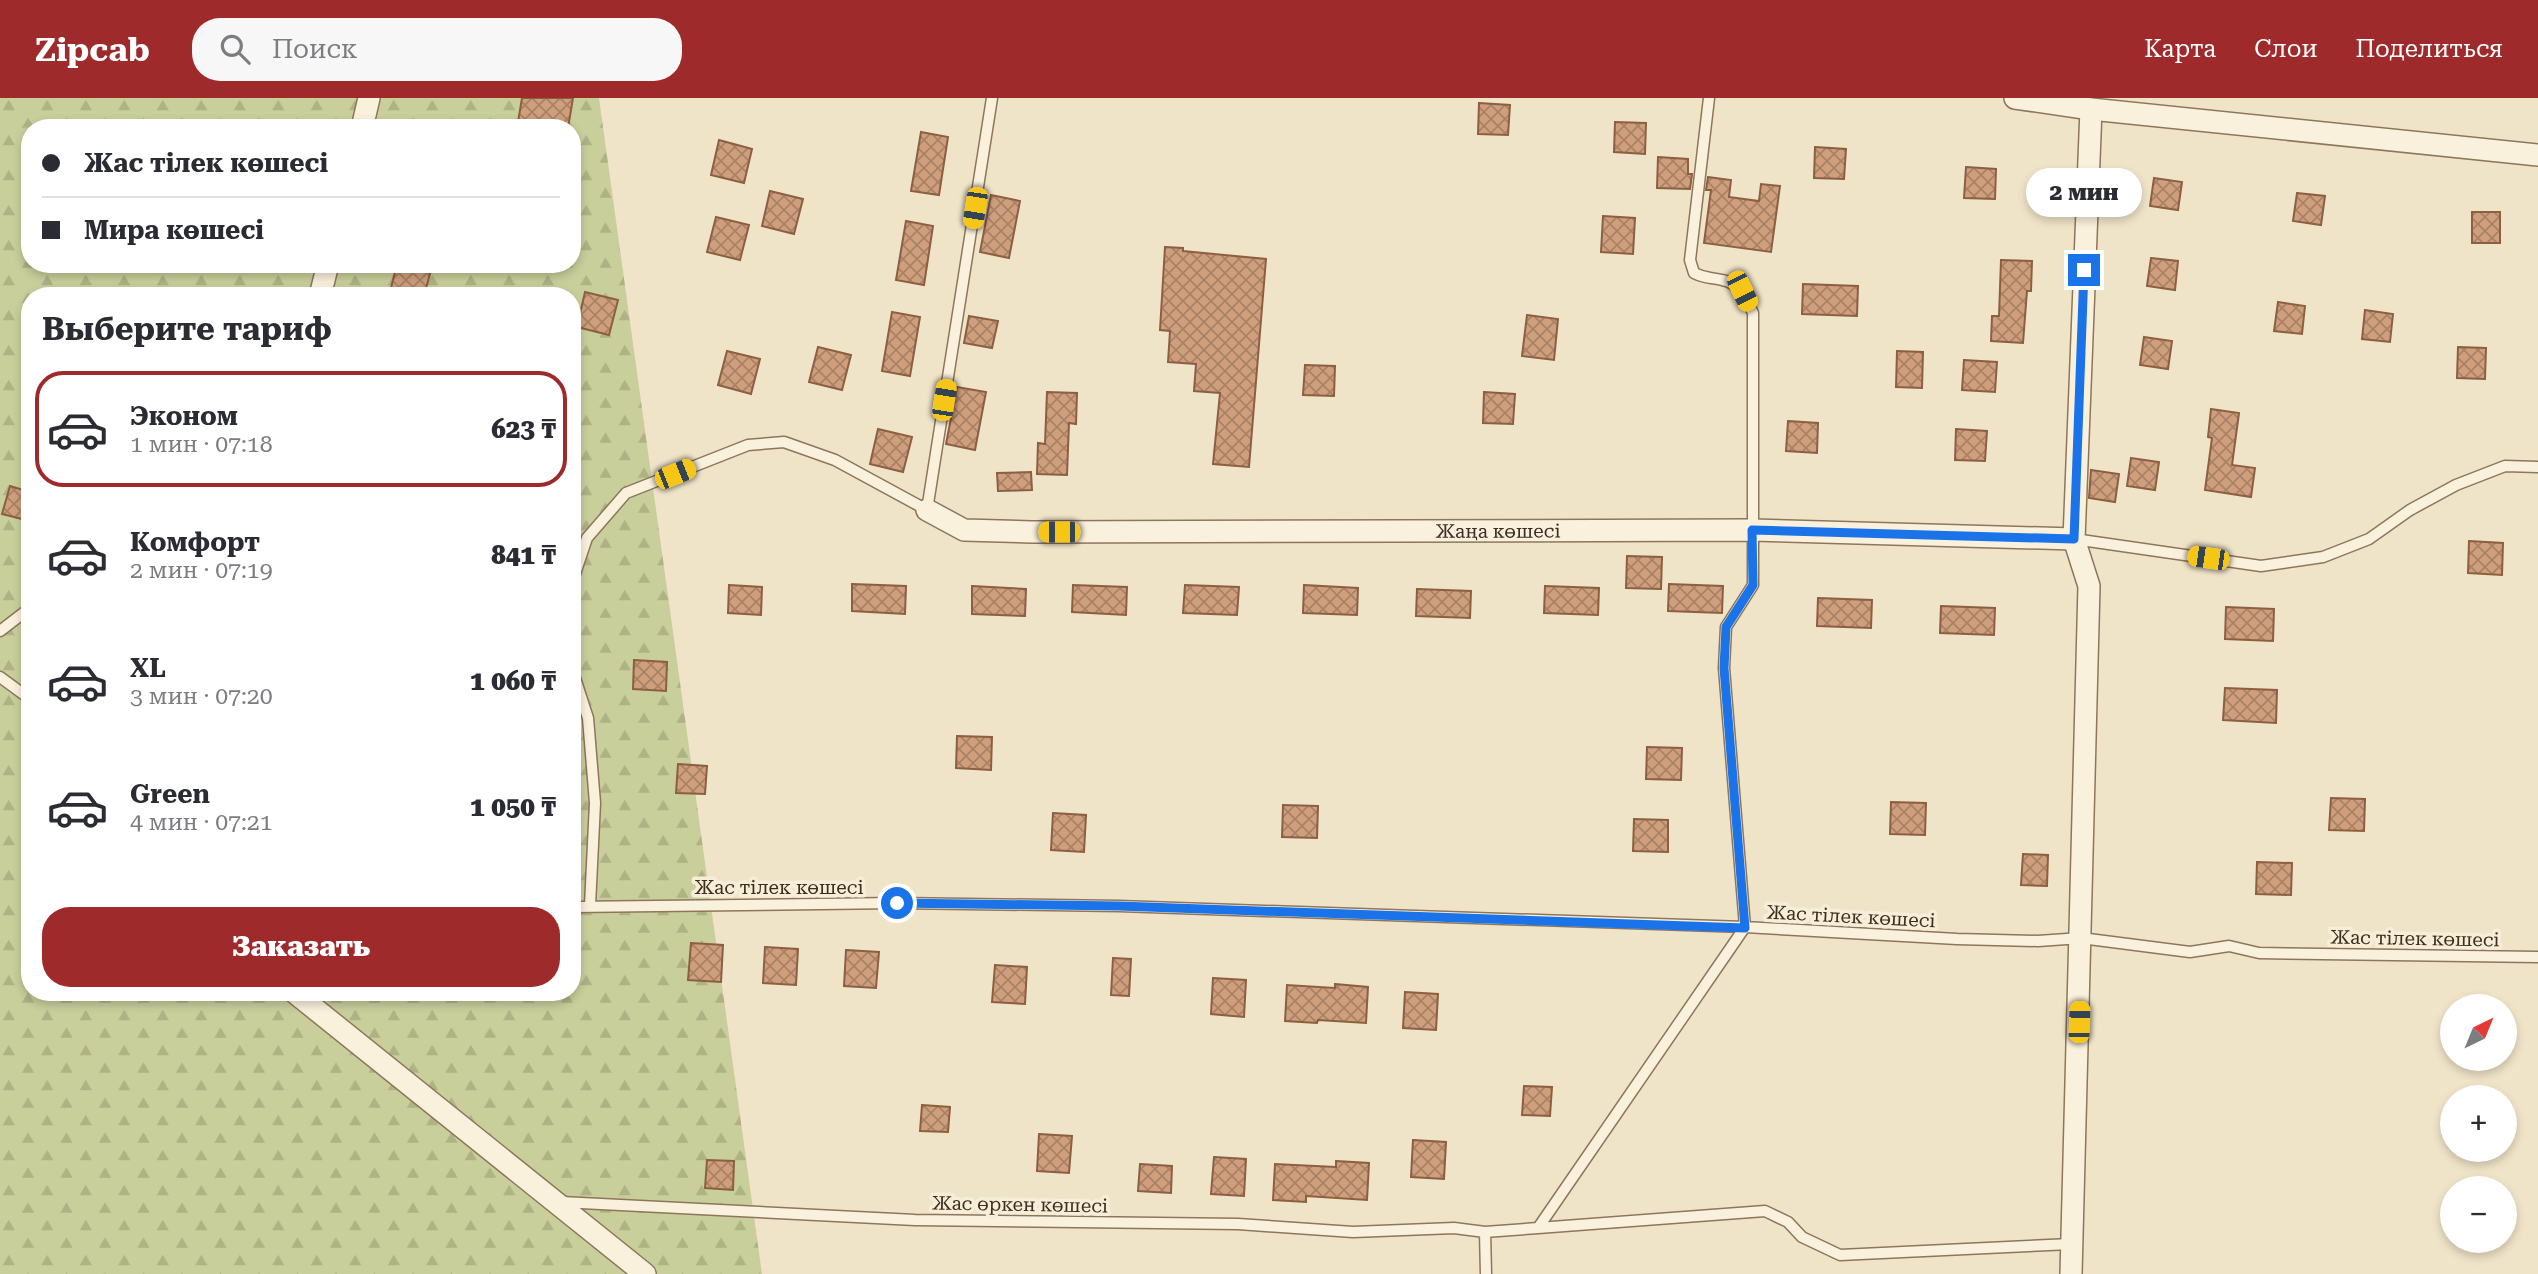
<!DOCTYPE html>
<html lang="ru">
<meta charset="utf-8">
<style>
body{margin:0;font-family:"Roboto Serif",serif;background:#f7f7f7;color:#2b2b33;height:100vh;display:flex;flex-direction:column;font-size:26px;white-space:nowrap}
*{box-sizing:border-box;margin:0}
p{font-size:23px;color:#7c7c81}
.icon{flex:none;width:38px;height:38px;fill:none;stroke:currentColor;stroke-width:2;stroke-linecap:round;stroke-linejoin:round}
.map{position:relative;flex:1;overflow:hidden}
.sheet{position:absolute;left:21px;top:189px;width:560px;height:714px;display:flex;flex-direction:column;background:#fff;border-radius:28px;box-shadow:0 4px 10px #0003}
.sheet>*{flex:none}
.guide{position:absolute;left:21px;top:21px;width:560px;height:154px;border-radius:28px;box-shadow:0 4px 10px #0003;display:grid;align-content:center;height:154px;padding:0 21px;background:#fff}
.needle{width:46px;rotate:43deg}
.buttons{position:absolute;left:2440px;top:896px;display:grid;gap:14px}
.buttons a{display:grid;place-items:center;width:77px;height:77px;border-radius:50%;background:#fff;box-shadow:0 4px 10px #0003;font-size:35px}
.end{position:absolute;width:32px;height:32px;margin:-16px;border:9px solid #1a73e8;background:#fff;box-shadow:0 0 0 4px #fff}
.from{border-radius:50%}
.bubble{position:absolute;height:49px;border-radius:24px;background:#fff;box-shadow:0 4px 10px #0003;font-size:23px;font-weight:800;line-height:49px;text-align:center}
.car{position:absolute;width:21px;height:42px;margin:-21px -10px;border-radius:9px;box-shadow:0 0 5px 2px #0007;background:linear-gradient(#f5c518 24%,#345 0 40%,#f5c518 0 76%,#345 0 86%,#f5c518 0)}
.guide b{display:flex;align-items:center;gap:24px;height:66px;font-size:26px}
.guide b+b{border-top:2px solid #e1e1e2}
.guide i{width:18px;height:18px;background:#2b2b33}
ul{padding:0;list-style:none}
li{display:flex;align-items:center;gap:21px;height:116px;margin:0 14px 10px;padding:0 7px;border:4px solid transparent;border-radius:28px}
li div{flex:1}
li b{display:block;font-size:26px}
li em{font-style:normal;font-weight:800}
li.active{border-color:#9e2a2b}
li>.icon{width:63px;height:63px;stroke-width:1.5}
h2{padding:0 21px;font-size:32px;line-height:84px}
.button{display:flex;gap:14px;margin-top:auto;padding:14px 21px}
.button a{flex:1;height:80px;border-radius:28px;background:#9e2a2b;color:#fff;font-size:28px;font-weight:800;line-height:80px;text-align:center}
header{display:flex;align-items:center;gap:42px;box-sizing:border-box;height:98px;padding:0 35px;background:#9e2a2b;color:#fff}
header strong{font-size:33px}
nav{display:flex;gap:38px;margin-inline-start:auto;font-size:24px}
.search{width:490px;height:63px;background:#f7f7f7;display:flex;align-items:center;gap:18px;box-sizing:border-box;padding:0 24px;border-radius:28px;color:#7c7c81;font-size:26px}
.map>svg:first-child{display:block}
.forest{fill:url(#forest-firs);fill-rule:evenodd}
.building{fill:url(#building-cross-hatch);stroke:#8d5f41;stroke-width:2}
.lines{fill:none;stroke-linecap:round;stroke-linejoin:round}
.lane-casing{stroke:#8d765c;stroke-width:13}
.street-casing{stroke:#8d765c;stroke-width:24}
.lane{stroke:#faf1dc;stroke-width:10}
.street{stroke:#faf1dc;stroke-width:21}
.route{stroke:#1a73e8;stroke-width:9}
.labels{text-anchor:middle;stroke-width:7;stroke-linejoin:round;paint-order:stroke}
.street-label{font-size:19px;fill:#3d2e20;stroke:#f7eed8}
</style>
<header>
<strong>Zipcab</strong>
<div class="search"><svg class="icon" aria-label="search" viewBox="0 0 24 24"><circle cx="10" cy="10" r="6"/><path d="M15 15l6 6"/></svg>Поиск</div>
<nav><a>Карта</a><a>Слои</a><a>Поделиться</a></nav>
</header>
<div class="map">
<svg width="2538" height="1176" viewBox="0 0 2538 1176">
<defs>
<pattern id="forest-firs" width="22" height="20" patternUnits="userSpaceOnUse" patternTransform="scale(1.75)"><rect width="22" height="20" fill="#c9cf9b"/><path d="M5 1l3.5 6h-7zM16 11l3.5 6h-7z" fill="#aeb285"/></pattern>
<pattern id="building-cross-hatch" width="8" height="8" patternUnits="userSpaceOnUse" patternTransform="scale(1.75)"><rect width="8" height="8" fill="#cf9f7d"/><path d="M0 0l8 8M0 8l8-8" fill="none" stroke="#a98266"/></pattern>
</defs>
<rect width="100%" height="100%" fill="#f0e4c8"/>
<path class="forest" d="M0,0h599l163,1176h-762zM30,30h542v136h-542zM30,198h542v696h-542z"/>
<path class="building" d="M522,0h51l-5,30h-51z
M1479,5l31,2 -2,30 -30,-1z
M1615,24l31,1 -1,31 -31,-2z
M921,34l27,5 -9,58 -28,-4z
M719,42l33,9 -8,34 -33,-8z
M1815,49l31,2 -2,30 -30,-1z
M1658,59l30,2v15h4l-2,15 -33,-1z
M1966,69l30,2 -1,30 -31,-1z
M1708,79l23,3 -2,17 30,4 2,-17 19,2 -9,66 -67,-9 7,-53h-5z
M2154,80l28,4 -4,28 -28,-4z
M770,93l33,8 -9,35 -32,-8z
M2297,95l28,3 -4,29 -28,-4z
M991,97l29,6 -11,57 -29,-6z
M2472,114h28v31h-28z
M1603,118l32,2 -2,36 -32,-2z
M716,119l33,8 -9,35 -33,-8z
M906,123l27,5 -9,59 -28,-5z
M1165,149l18,1v3l83,8 -17,208 -36,-3 7,-71 -26,-2 2,-27 -28,-2 2,-31 -10,-1z
M2151,160l27,3 -3,29 -28,-4z
M2001,162l31,1 -1,30h-4l-4,52 -32,-2 1,-25h7z
M397,166l34,6 -7,26h-35z
M1803,186l55,2 -1,30 -55,-2z
M585,194l33,8 -9,35 -32,-8z
M2278,204l27,4 -3,28 -28,-3z
M2365,212l28,4 -3,28 -28,-3z
M892,214l28,5 -10,59 -28,-5z
M1527,217l31,4 -4,41 -32,-4z
M969,218l29,5 -6,27 -28,-5z
M2144,239l28,4 -4,28 -28,-4z
M818,249l33,8 -9,35 -33,-8z
M2458,249l28,1 -1,31 -28,-1z
M727,253l33,8 -9,35 -33,-9z
M1897,253l26,1 -1,36 -26,-1z
M1964,262l33,2 -2,30 -33,-2z
M1305,267l30,1 -1,30 -31,-1z
M957,289l29,5 -11,58 -29,-6z
M1047,294l30,1 -1,31 -7,-1 -2,52 -30,-1 1,-31 7,1z
M1484,294l31,2 -2,30 -30,-1z
M2211,311l28,4 -7,52 23,3 -4,29 -46,-7 7,-52 -4,-1z
M1788,323l30,2 -1,30 -31,-2z
M878,331l34,8 -9,35 -33,-8z
M1956,331l31,2 -2,30 -30,-1z
M2131,360l28,4 -4,28 -28,-4z
M2091,372l28,4 -4,28 -26,-4z
M1031,374l1,18 -34,1 -1,-18z
M10,388l20,6v14l-4,14 -24,-6z
M2469,443l34,2 -1,32 -34,-2z
M1627,458l35,1 -1,32 -35,-1z
M852,486l54,2 -1,28 -53,-3z
M1669,486l54,2 -1,27 -54,-2z
M729,487l33,2 -1,28 -33,-2z
M1073,487l54,2 -1,28 -54,-3z
M1185,487l54,2 -2,28 -54,-2z
M1304,487l54,3 -1,27 -54,-2z
M972,488l54,3 -1,27 -53,-2z
M1545,488l54,2 -1,27 -54,-2z
M1417,491l54,2 -1,27 -54,-2z
M1818,500l54,2 -1,28 -54,-2z
M1941,508l54,2 -1,27 -54,-2z
M2226,509l48,2 -1,32 -48,-2z
M634,562l33,2 -1,29 -33,-2z
M2225,590l52,2 -1,33 -53,-3z
M957,638l35,1 -1,33 -35,-2z
M1647,649l35,1 -1,32 -35,-1z
M678,666l29,2 -2,28 -29,-1z
M2331,700l34,1 -1,32 -35,-1z
M1891,704l35,1 -1,32 -35,-1z
M1283,707l35,1 -1,32 -35,-1z
M1053,715l33,2 -2,37 -33,-2z
M1634,721l34,1v32l-35,-1z
M2023,756l25,1 -1,31 -26,-1z
M2257,764l35,1 -1,32 -35,-1z
M691,845l32,2 -2,37 -33,-2z
M765,849l33,2 -2,36 -33,-2z
M846,852l33,2 -3,36 -32,-2z
M1113,860l18,1 -2,37 -18,-1z
M995,867l32,2 -2,37 -33,-2z
M1213,880l33,2 -2,37 -33,-3z
M1335,886l33,3 -2,36 -48,-3 -1,3 -32,-2 2,-36 48,3z
M1405,894l33,2 -2,36 -33,-2z
M1524,988l28,1 -2,29 -28,-1z
M922,1007l28,2 -2,25 -28,-1z
M1039,1036l33,2 -3,37 -32,-2z
M1413,1042l33,2 -2,37 -33,-2z
M1214,1059l32,2 -2,37 -33,-2z
M707,1062l27,1 -1,29 -28,-2z
M1336,1063l33,2 -2,37 -61,-4v6l-33,-2 2,-36 61,3z
M1140,1066l32,2 -1,27 -33,-2z"/>
<g class="lines">
<defs>
<path id="lane" d="M2074,441l187,27 62,-9 46,-18 41,-29 46,-25 49,-19 33,1
M572,485l15,-45 39,-45 122,-48 36,-3 51,18 92,50 65,-412
M0,533l30,-23
M572,571l16,49 7,85 -5,102
M0,579l30,22
M572,809l325,-4 222,3 626,21 212,12 81,2 43,-3 109,14 39,-6 30,7 279,4
M561,1104l354,18 323,4 115,8 101,-4 31,4
M1538,1130l227,-17 23,11 14,15 38,18 231,-11
M1486,1176l-1,-42 53,-4 207,-301 -21,-259 2,-41 27,-42v-272c-7,-14 -13,-30 -31,-33 -12,-3 -16,-1 -28,-7l-4,-13 19,-162"/>
<g id="street">
<path d="M2015,0l76,11 447,46"/>
<path d="M362,30l7,-30"/>
<path d="M320,198l8,-32"/>
<path id="s1" d="M927,412l37,20 68,2 720,-2 322,9"/>
<path d="M294,894l351,282"/>
<path d="M2071,1176l18,-688 -15,-47 17,-430"/>
</g>
</defs>
<use href="#lane" class="lane-casing"/>
<use href="#street" class="street-casing"/>
<use href="#lane" class="lane"/>
<use href="#street" class="street"/>
</g>
<g class="lines">
<path class="route" d="M897,805l222,3 626,22 -21,-260 2,-41 27,-42 -1,-55 322,9 10,-269"/>
</g>
<g class="labels">
<g class="street-label">
<text dy="7" stroke="none"><textPath href="#s1" startOffset="576">Жаңа көшесі</textPath></text>
<text x="779" y="796">Жас тілек көшесі</text>
<text transform="translate(1851 818) rotate(3)" y="7">Жас тілек көшесі</text>
<text transform="translate(2415 840) rotate(1)" y="7">Жас тілек көшесі</text>
<text transform="translate(1020 1106) rotate(1)" y="7">Жас өркен көшесі</text>
</g>
</g>
</svg>
<div class="buttons">
<a><svg class="needle" viewBox="-14 -14 28 28"><path d="M0-13l5 13h-10z" fill="#e53935"/><path d="M0 13l5-13h-10z" fill="#7c7c81"/></svg></a>
<a>+</a>
<a>−</a>
</div>
<i class="end from" style="left:897px;top:805px"></i>
<i class="end" style="left:2084px;top:172px"></i>
<div class="bubble" style="left:2026px;top:70px;width:116px">2 мин</div>
<i class="car" style="left:975px;top:110px;rotate:189deg"></i>
<i class="car" style="left:1742px;top:193px;rotate:154deg"></i>
<i class="car" style="left:944px;top:302px;rotate:9deg"></i>
<i class="car" style="left:675px;top:376px;rotate:68deg"></i>
<i class="car" style="left:1059px;top:434px;rotate:270deg"></i>
<i class="car" style="left:2208px;top:460px;rotate:278deg"></i>
<i class="car" style="left:2079px;top:924px;rotate:2deg"></i>
<div class="guide">
<b><i class="from"></i>Жас тілек көшесі</b>
<b><i></i>Мира көшесі</b>
</div>
<section class="sheet">
<h2>Выберите тариф</h2>
<ul>
<li class="active"><svg class="icon" aria-label="car" viewBox="0 0 24 24"><path d="M5 17H2v-5l4-1 3-4h7l3 4 3 1v5h-3M9 17h6M6 11h13"/><circle cx="7" cy="17" r="2"/><circle cx="17" cy="17" r="2"/></svg><div><b>Эконом</b><p>1 мин · 07:18</p></div><em>623 ₸</em></li>
<li><svg class="icon" aria-label="car" viewBox="0 0 24 24"><path d="M5 17H2v-5l4-1 3-4h7l3 4 3 1v5h-3M9 17h6M6 11h13"/><circle cx="7" cy="17" r="2"/><circle cx="17" cy="17" r="2"/></svg><div><b>Комфорт</b><p>2 мин · 07:19</p></div><em>841 ₸</em></li>
<li><svg class="icon" aria-label="car" viewBox="0 0 24 24"><path d="M5 17H2v-5l4-1 3-4h7l3 4 3 1v5h-3M9 17h6M6 11h13"/><circle cx="7" cy="17" r="2"/><circle cx="17" cy="17" r="2"/></svg><div><b>XL</b><p>3 мин · 07:20</p></div><em>1 060 ₸</em></li>
<li><svg class="icon" aria-label="car" viewBox="0 0 24 24"><path d="M5 17H2v-5l4-1 3-4h7l3 4 3 1v5h-3M9 17h6M6 11h13"/><circle cx="7" cy="17" r="2"/><circle cx="17" cy="17" r="2"/></svg><div><b>Green</b><p>4 мин · 07:21</p></div><em>1 050 ₸</em></li>
</ul>
<div class="button"><a>Заказать</a></div>
</section>
</div>
